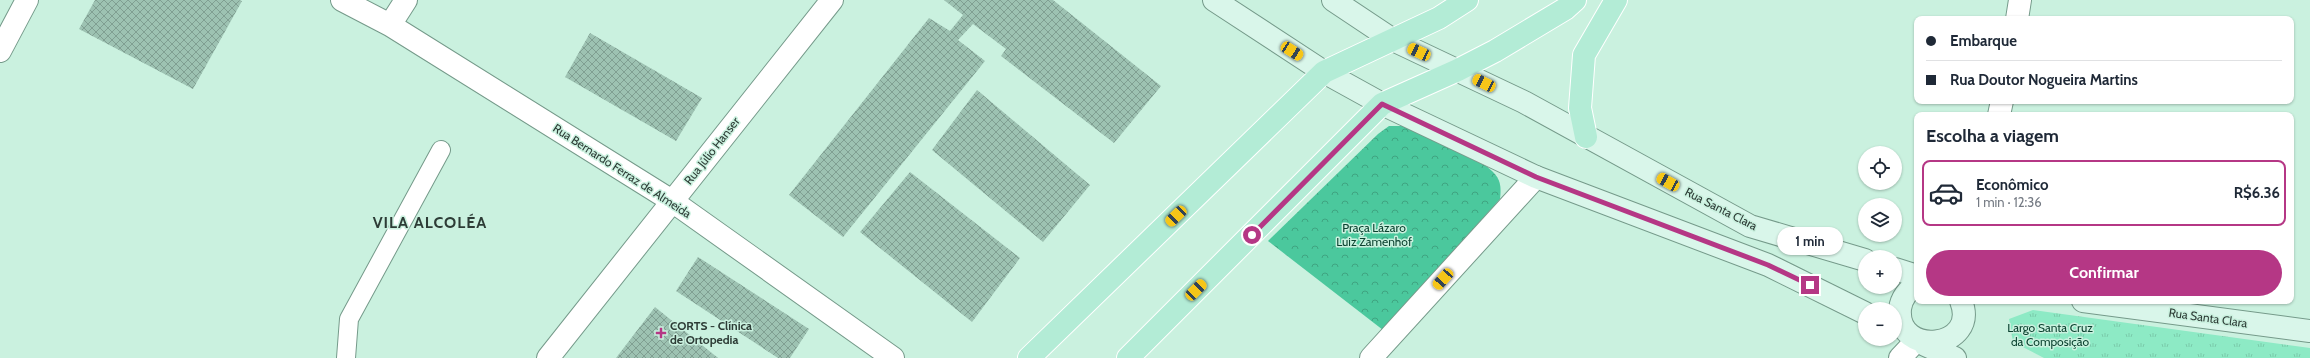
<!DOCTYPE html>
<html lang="pt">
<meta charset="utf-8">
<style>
body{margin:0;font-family:Cabin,sans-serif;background:#f6f6f7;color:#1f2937;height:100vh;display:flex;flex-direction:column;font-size:15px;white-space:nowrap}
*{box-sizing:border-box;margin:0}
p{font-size:13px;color:#747a83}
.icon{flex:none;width:22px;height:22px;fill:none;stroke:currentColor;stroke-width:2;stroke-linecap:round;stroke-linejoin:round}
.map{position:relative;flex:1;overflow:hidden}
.drawer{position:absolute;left:1914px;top:112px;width:380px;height:192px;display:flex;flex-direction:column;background:#fff;border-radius:8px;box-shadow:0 1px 3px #0004}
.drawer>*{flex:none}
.guide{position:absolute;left:1914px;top:16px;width:380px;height:88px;border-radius:8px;box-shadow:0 1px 3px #0004;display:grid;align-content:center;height:88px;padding:0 12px;background:#fff}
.tools{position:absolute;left:1858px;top:146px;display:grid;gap:8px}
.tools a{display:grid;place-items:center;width:44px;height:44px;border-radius:50%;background:#fff;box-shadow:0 1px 3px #0004;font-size:20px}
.end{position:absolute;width:18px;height:18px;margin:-9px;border:5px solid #b53785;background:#fff;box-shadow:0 0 0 2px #fff}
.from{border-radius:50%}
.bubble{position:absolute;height:28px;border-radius:14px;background:#fff;box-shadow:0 1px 3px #0004;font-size:13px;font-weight:700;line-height:28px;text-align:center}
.car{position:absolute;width:12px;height:24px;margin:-12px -6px;border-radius:5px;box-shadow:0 0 3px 1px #0007;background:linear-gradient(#f5c518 24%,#345 0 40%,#f5c518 0 76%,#345 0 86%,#f5c518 0)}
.guide b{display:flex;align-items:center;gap:14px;height:38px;font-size:15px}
.guide b+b{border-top:1px solid #e0e1e3}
.guide i{width:10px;height:10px;background:#1f2937}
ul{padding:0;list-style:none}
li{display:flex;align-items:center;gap:12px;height:66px;margin:0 8px 6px;padding:0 4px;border:2px solid transparent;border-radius:8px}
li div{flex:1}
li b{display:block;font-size:15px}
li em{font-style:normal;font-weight:700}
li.on{border-color:#b53785}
li>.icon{width:36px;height:36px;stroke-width:1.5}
h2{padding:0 12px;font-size:18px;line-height:48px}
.primary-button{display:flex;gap:8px;margin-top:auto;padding:8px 12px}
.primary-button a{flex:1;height:46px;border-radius:24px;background:#b53785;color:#fff;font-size:16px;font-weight:700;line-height:46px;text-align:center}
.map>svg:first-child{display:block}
.forest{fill:url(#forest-crowns)}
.park{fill:url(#park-tufts)}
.building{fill:url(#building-cross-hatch)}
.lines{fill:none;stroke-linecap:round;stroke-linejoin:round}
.service-casing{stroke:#759a8a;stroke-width:20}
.minor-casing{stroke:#759a8a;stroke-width:24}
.secondary-casing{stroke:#759a8a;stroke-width:24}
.primary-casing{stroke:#fff;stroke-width:24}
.service{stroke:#fff;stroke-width:18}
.minor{stroke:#fff;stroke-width:22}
.secondary{stroke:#d9f6ea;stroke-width:22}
.primary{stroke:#b3ecd6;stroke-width:22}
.route{stroke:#b53785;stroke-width:5}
.poi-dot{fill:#b53785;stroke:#caf1df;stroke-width:1.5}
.labels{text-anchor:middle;stroke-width:3;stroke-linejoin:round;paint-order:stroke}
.street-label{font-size:12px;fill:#2d3c36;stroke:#caf1df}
.park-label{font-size:12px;fill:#0b4230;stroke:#caf1df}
.poi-label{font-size:12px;font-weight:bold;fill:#2d3c36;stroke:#caf1df;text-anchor:start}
.district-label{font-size:16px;font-weight:bold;letter-spacing:1px;fill:#2d3c36;stroke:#caf1df}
</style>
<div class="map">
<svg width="2310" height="358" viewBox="0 0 2310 358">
<defs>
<pattern id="forest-crowns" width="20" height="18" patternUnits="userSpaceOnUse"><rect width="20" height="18" fill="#4bc89d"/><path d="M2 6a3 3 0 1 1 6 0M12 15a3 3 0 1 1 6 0" fill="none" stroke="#3fa481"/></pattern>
<pattern id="park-tufts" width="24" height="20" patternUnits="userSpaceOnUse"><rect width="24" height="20" fill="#8deac5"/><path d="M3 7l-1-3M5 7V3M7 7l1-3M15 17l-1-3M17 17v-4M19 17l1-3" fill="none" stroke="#7acaaa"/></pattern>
<pattern id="building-cross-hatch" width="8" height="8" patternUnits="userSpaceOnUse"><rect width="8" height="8" fill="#9dc2b2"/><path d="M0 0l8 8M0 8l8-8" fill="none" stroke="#809f92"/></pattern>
</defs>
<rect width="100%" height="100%" fill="#caf1df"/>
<path class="forest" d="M1389,126h14l83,40c13,10 16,16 14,33l-117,131 -115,-89 110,-107z"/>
<path class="park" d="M2033,310l277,38v10h-266l-31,-16 -4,-23z"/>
<path class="building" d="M95,0h144l3,1 -49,88 -114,-60z
M944,0h109l108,86 -47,57 -113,-87 5,-7 -33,-25 -15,16 27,21 -142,176 -54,-42 140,-177 21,13 13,-16z
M590,33l112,65 -26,43 -111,-64z
M977,90l113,95 -47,57 -111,-92z
M910,172l110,86 -48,64 -112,-90z
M698,257l111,72 -19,29h-12l-102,-67z
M655,307l63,51h-102z"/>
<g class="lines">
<defs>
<path id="service" d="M346,358l3,-39 92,-169"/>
<path id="minor" d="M342,0l48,25 282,176 221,157
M2017,19l3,-19
M390,25l16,-25
M0,51l27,-51
M1999,115l3,-14
M548,358l284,-358
M1371,358l165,-181
M1900,358l16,-17"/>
<path id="secondary" d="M1214,0l110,72 58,32 154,73 232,88 97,48
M1333,0l60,40 131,62 226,124 115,34
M1895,269l22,7
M1917,285c-9,4 -16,14 -17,24 -4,49 80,40 61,-8
M2083,301l227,30
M1925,345l30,13"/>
<path id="primary" d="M1586,137l-6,-29 4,-53 32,-55
M1029,358l295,-286 115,-54 28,-18
M1128,358l254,-254 76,-34 37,-19 70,-42 10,-9"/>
</defs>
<use href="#service" class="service-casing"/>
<use href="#minor" class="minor-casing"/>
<use href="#secondary" class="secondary-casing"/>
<use href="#primary" class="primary-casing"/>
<use href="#service" class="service"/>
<use href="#minor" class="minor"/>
<use href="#secondary" class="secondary"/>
<use href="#primary" class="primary"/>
</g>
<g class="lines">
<path class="route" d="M1252,235l130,-131 154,73 232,88 42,20"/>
</g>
<path class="poi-dot" d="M659 327h4v4h4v4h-4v4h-4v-4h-4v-4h4z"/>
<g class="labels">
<g class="street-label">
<text transform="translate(712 151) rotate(-52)" y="4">Rua Júlio Hanser</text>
<text transform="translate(622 171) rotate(33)" y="4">Rua Bernardo Ferraz de Almeida</text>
<text transform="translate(1721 209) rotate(27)" y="4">Rua Santa Clara</text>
<text transform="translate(2208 318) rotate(8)" y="4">Rua Santa Clara</text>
</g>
<g class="park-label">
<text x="1374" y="232">Praça Lázaro<tspan x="1374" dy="14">Luiz Zamenhof</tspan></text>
<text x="2050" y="332">Largo Santa Cruz<tspan x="2050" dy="14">da Composição</tspan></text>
</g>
<g class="poi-label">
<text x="670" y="330">CORTS - Clínica<tspan x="670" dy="14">de Ortopedia</tspan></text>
</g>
<g class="district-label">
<text x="430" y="228">VILA ALCOLÉA</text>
</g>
</g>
</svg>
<div class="tools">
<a><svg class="icon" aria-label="locate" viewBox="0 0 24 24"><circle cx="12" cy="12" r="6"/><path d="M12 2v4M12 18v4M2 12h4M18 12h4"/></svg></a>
<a><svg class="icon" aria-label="layers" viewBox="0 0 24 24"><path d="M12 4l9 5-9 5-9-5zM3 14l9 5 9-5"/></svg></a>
<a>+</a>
<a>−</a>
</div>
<i class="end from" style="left:1252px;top:235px"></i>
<i class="end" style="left:1810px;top:285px"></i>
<div class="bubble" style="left:1777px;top:227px;width:66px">1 min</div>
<i class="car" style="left:1292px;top:51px;rotate:123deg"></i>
<i class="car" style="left:1419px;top:52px;rotate:295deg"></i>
<i class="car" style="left:1484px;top:83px;rotate:296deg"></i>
<i class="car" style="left:1668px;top:182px;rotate:299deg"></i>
<i class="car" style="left:1176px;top:216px;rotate:226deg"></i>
<i class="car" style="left:1443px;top:279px;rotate:222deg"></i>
<i class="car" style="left:1196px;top:290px;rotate:45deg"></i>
<div class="guide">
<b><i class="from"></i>Embarque</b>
<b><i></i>Rua Doutor Nogueira Martins</b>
</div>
<section class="drawer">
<h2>Escolha a viagem</h2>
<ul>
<li class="on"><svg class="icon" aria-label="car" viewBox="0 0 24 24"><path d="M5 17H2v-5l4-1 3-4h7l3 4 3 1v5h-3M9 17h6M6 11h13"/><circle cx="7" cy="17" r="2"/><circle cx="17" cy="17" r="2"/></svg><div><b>Econômico</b><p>1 min · 12:36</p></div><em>R$6.36</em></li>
</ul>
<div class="primary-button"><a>Confirmar</a></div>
</section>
</div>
